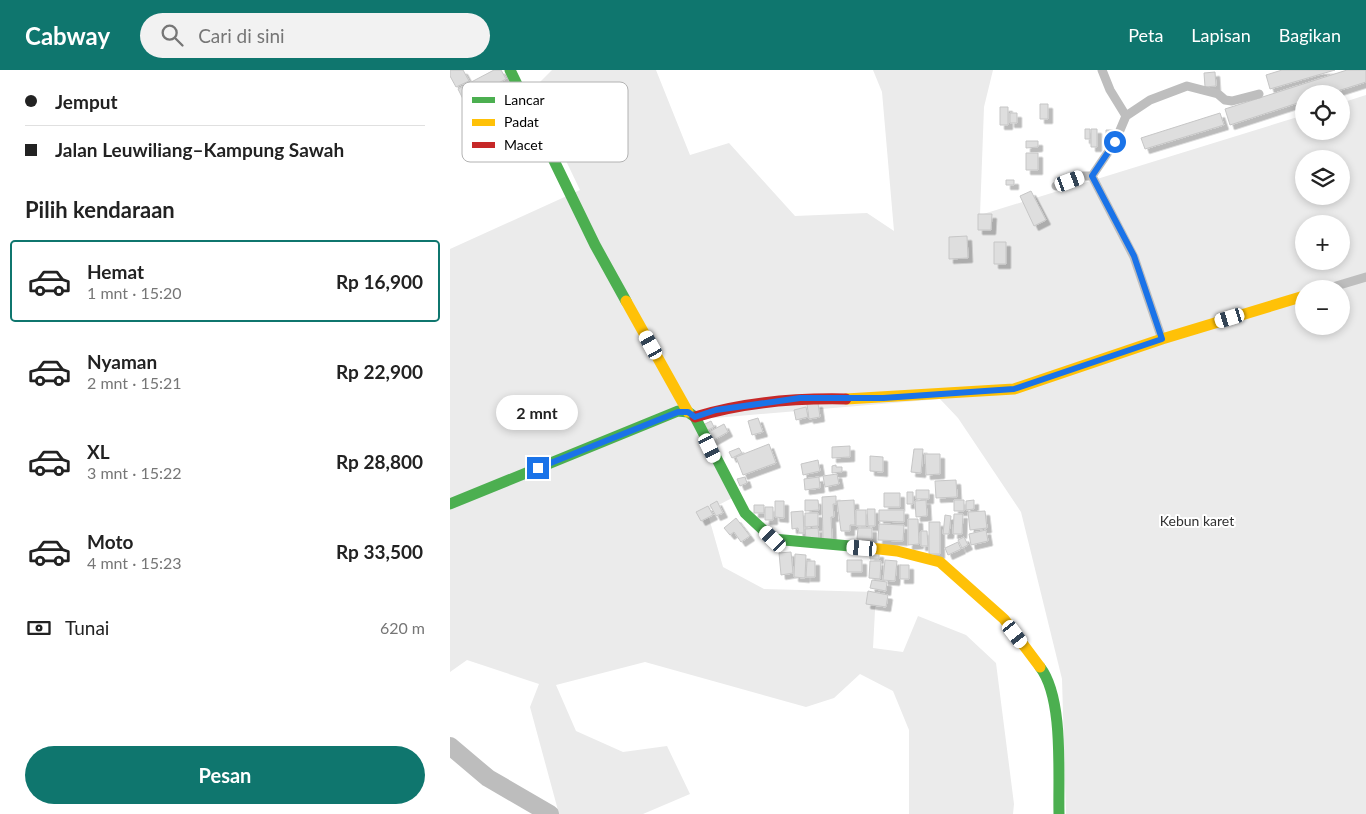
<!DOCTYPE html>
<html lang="id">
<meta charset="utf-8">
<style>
body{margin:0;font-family:Lato,sans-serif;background:#f2f2f2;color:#222;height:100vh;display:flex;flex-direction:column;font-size:19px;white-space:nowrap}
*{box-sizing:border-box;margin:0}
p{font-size:16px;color:#767676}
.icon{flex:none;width:28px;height:28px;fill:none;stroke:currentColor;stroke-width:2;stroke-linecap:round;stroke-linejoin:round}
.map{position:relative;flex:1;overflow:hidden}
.side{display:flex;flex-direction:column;background:#fff;width:450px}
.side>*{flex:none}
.hud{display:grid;align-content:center;height:110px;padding:0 25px;background:#fff}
.tools{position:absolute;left:845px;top:15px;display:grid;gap:10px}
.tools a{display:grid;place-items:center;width:55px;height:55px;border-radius:50%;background:#fff;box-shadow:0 2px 8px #0003;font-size:25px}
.end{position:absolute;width:22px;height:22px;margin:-11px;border:6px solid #1a73e8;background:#fff;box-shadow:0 0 0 2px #fff}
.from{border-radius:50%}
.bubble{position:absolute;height:35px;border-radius:18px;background:#fff;box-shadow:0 2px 8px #0003;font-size:16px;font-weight:700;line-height:35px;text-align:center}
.car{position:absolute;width:15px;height:30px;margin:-15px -8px;border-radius:6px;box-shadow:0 0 4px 1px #0007;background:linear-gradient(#fff 24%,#345 0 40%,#fff 0 76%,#345 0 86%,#fff 0)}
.hud b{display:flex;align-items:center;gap:18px;height:48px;font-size:19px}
.hud b+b{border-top:1px solid #e0e0e0}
.hud i{width:12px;height:12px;background:#222}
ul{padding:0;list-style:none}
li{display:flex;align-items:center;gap:15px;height:82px;margin:0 10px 8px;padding:0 15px;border:2px solid transparent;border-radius:5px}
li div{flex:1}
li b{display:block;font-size:19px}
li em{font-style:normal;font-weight:700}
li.current{border-color:#0f766e}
li>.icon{width:45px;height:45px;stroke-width:1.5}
h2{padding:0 25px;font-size:22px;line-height:60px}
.pay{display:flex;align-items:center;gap:12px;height:55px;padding:0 25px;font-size:19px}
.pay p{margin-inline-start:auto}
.primary-button{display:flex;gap:10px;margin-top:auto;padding:10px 25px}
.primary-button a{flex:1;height:58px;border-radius:30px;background:#0f766e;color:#fff;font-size:20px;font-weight:700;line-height:58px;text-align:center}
header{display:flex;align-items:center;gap:30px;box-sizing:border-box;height:70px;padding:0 25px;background:#0f766e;color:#fff}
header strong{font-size:24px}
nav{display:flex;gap:28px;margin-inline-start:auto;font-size:18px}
.search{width:350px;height:45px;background:#f2f2f2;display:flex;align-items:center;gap:12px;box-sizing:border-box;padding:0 18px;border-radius:28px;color:#767676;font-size:19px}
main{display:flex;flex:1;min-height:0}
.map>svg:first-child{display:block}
.green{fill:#ebebeb;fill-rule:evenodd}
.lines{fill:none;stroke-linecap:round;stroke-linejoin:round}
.river{stroke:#bdbdbd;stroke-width:18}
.building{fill:#dedede;stroke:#c6c6c6;filter:url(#shadow)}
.street{stroke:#bebebe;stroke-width:9}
.fast{stroke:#4caf50;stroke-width:11}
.slow{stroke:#ffc107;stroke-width:11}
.jam{stroke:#c62828;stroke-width:11}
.route{stroke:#1a73e8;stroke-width:6}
.labels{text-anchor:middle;stroke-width:4;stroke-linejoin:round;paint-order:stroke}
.park-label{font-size:14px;fill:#313131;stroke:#fff}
.key{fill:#fff;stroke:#b2b2b2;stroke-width:1}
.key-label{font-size:14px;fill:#000}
</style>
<header>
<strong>Cabway</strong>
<div class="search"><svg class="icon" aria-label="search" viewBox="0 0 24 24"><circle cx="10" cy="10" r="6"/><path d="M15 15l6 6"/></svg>Cari di sini</div>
<nav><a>Peta</a><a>Lapisan</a><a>Bagikan</a></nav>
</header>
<main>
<section class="side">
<div class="hud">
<b><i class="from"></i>Jemput</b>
<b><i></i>Jalan Leuwiliang–Kampung Sawah</b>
</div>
<h2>Pilih kendaraan</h2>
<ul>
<li class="current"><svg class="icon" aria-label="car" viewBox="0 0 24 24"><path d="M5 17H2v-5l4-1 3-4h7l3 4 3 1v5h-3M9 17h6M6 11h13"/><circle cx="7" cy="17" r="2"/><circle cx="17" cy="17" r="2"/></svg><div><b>Hemat</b><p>1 mnt · 15:20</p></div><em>Rp 16,900</em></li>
<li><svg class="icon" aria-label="car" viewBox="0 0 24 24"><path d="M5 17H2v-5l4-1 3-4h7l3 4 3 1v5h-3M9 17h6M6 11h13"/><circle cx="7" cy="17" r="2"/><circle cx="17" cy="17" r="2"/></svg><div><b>Nyaman</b><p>2 mnt · 15:21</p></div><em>Rp 22,900</em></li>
<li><svg class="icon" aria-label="car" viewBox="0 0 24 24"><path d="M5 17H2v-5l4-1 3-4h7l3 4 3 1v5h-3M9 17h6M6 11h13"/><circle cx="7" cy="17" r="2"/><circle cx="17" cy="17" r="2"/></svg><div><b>XL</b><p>3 mnt · 15:22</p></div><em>Rp 28,800</em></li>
<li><svg class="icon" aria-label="car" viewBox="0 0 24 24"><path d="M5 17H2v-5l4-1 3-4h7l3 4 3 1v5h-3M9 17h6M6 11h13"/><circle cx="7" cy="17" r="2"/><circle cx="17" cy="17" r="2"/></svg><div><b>Moto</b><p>4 mnt · 15:23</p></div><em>Rp 33,500</em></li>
</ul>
<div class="pay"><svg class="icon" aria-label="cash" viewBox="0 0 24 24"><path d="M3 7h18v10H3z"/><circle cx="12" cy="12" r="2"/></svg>Tunai<p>620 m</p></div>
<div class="primary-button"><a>Pesan</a></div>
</section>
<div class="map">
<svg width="916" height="744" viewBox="0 0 916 744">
<defs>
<filter id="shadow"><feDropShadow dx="4.5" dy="4.5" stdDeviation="0" flood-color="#0004"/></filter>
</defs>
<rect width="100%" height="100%" fill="#fff"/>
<path class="green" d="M102,0h104l34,85 39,-12 66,73 72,-3 27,18 -12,-139 -9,-22h120l-9,37 -4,108 324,-100v16h37v-28l25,-8v719h-300l-4,-135 -41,-167 -63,-94 -18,-19 -249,21 43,77 -27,14 16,56 41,22 112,3 -3,56 30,4 15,-36 48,19 30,28 18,141 -1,10h-104v-84l-16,-39 -33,-17 -26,24 -28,9 -161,-45 -89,23 20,46 47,21 44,-6 23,48 -47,20h-84l-29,-107 9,-23 -72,-24 -17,12v-423l130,-59 -48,-100zM854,89h37v37h-37zM854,154h37v37h-37zM854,219h37v37h-37z"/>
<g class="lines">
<path class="river" d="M0,676l38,32 62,36"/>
</g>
<path class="building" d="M0,0h13l6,11 -13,6 -6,-11z
M44,0h7l5,9 -42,22 -6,-12z
M832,0h53l-65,19 -4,-14z
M897,0h19v12l-38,12h-24v7l-74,24 -5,-16z
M765,2l1,14 -11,1 -1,-14z
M590,34h8v15h-8z
M550,37h8v18h-8z
M560,43h7v10h-7z
M770,43l4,12 -79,24 -4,-11z
M635,59h5v10h-5z
M641,59h6v18h-6z
M656,60h7v9h-7z
M576,71h12v6l-12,1z
M576,83h12v17h-12z
M556,110h8v5h-8z
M581,121l15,29 -12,6 -14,-30z
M528,144h14l-1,16h-13z
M517,166l1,22 -19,1v-22z
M544,172h12v22h-12z
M368,333l2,14 -11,2 -2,-15z
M356,337l2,10 -12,3 -2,-10z
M308,348l5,14 -11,3 -4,-14z
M261,351l3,6 -8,4 -3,-6z
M274,354l4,8 -16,9 -5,-8z
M319,374l7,19 -33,12 -7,-18z
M400,376v11l-18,1v-11z
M289,378l3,5 -10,5 -3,-6z
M464,379h9l-2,24 -10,-1z
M475,384h15v20l-14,1z
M420,386l13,1v15l-13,-1z
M368,390l2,11 -17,4 -2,-11z
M386,395v2h6v5l-10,1v-7z
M387,404l2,10 -14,3 -2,-11z
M295,407l2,6 -7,3 -3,-7z
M369,407l1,11 -15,2 -1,-11z
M506,410l1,17 -21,1 -1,-17z
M466,420h13v9h-13z
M457,422h6v12h-6z
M434,423h16v14h-16z
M386,426v8h-3l1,13h-3l1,22h-9l-1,-42z
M355,430h13l1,10 -14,1z
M404,430l1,25h-5v6h-9l-4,-30z
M476,430l1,16 -11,1 -1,-16z
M504,430h10v11h-10z
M524,430v9l-8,1v-9z
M267,431l6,12 -7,3 -6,-11z
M325,431h9v17l-9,-1z
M304,435h10v8h-10z
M258,436l5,9 -12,6 -5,-9z
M315,437h8v13h-8z
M417,439h8v17h-7z
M406,440h10v16h-10z
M429,440h25v12l-25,-1z
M353,441l1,22h-5l-1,-5 -6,1 -1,-17z
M535,441l2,17 -17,2 -2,-18z
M355,443h13v13l-13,1z
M504,444h9l-1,20h-9z
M495,445l6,1 -2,18h-6z
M286,448l14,18 -9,6 -7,-10 -4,3 -6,-7z
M458,449h10l1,25 -11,1z
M479,452h11v32h-11z
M429,454l25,1 -1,16 -25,-1z
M368,458l1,10 -13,1 -1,-10z
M408,458h14v11h-15z
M536,460l2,11 -17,4 -2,-11z
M471,461h6l1,15h-7z
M514,467l4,8 -6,3 -4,-8z
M508,472l3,7 -13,6 -3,-7z
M341,482l2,21 -12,2 -2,-22z
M420,483h9v6h-9z
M345,484l11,1 -1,23 -11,-1z
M397,490h15v12h-15z
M435,490l12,1 -2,20 -12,-1z
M357,491h8v16h-9z
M420,491h11l-1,18 -11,-1z
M450,495h9v14h-9z
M422,510l15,2 -1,9 -16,-3z
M418,521l20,4 -2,12 -20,-3z"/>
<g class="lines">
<path class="street" d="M652,0l8,20 16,26
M642,106l42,81 28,82
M606,116l27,-10h9l23,-34 11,-26 24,-16 37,-14 31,8 7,6 7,1 27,-7
M876,219l40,-12"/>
<path class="fast" d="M60,0l85,175 31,56
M0,434l228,-93 10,1 7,5 50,96 28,26 88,8
M590,597c24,31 18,107 19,147"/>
<path class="slow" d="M176,231l62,111
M396,329l168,-10 148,-50 142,-43
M411,477l36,4 43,11 64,57 36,48"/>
<path class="jam" d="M245,347c49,-15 101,-19 151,-18"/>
</g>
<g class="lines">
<path class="route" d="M88,398l140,-56h10l7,5 21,-7 84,-12h83l131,-9 148,-50 -28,-83 -42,-80 23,-34"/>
</g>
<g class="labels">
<g class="park-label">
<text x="747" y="456">Kebun karet</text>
</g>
</g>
<rect x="12" y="12" width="166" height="80" rx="8" class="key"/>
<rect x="22" y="27" width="23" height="6" fill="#4caf50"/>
<rect x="22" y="49" width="23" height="7" fill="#ffc107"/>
<rect x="22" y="72" width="23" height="6" fill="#c62828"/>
<g class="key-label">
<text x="54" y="35">Lancar</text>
<text x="54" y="57">Padat</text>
<text x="54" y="80">Macet</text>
</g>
</svg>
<div class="tools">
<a><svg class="icon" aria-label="locate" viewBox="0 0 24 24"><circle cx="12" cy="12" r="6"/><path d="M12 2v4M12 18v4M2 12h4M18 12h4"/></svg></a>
<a><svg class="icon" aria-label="layers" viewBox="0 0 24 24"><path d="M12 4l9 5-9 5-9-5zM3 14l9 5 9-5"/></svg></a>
<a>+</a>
<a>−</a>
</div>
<i class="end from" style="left:665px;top:72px"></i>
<i class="end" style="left:88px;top:398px"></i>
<div class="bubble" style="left:46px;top:325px;width:82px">2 mnt</div>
<i class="car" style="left:620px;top:111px;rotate:70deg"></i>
<i class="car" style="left:780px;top:248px;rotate:253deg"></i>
<i class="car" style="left:201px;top:275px;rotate:331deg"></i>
<i class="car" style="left:260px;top:378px;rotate:154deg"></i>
<i class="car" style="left:323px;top:469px;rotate:314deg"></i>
<i class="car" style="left:412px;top:478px;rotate:275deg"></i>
<i class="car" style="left:565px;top:564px;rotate:143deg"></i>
</div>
</main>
